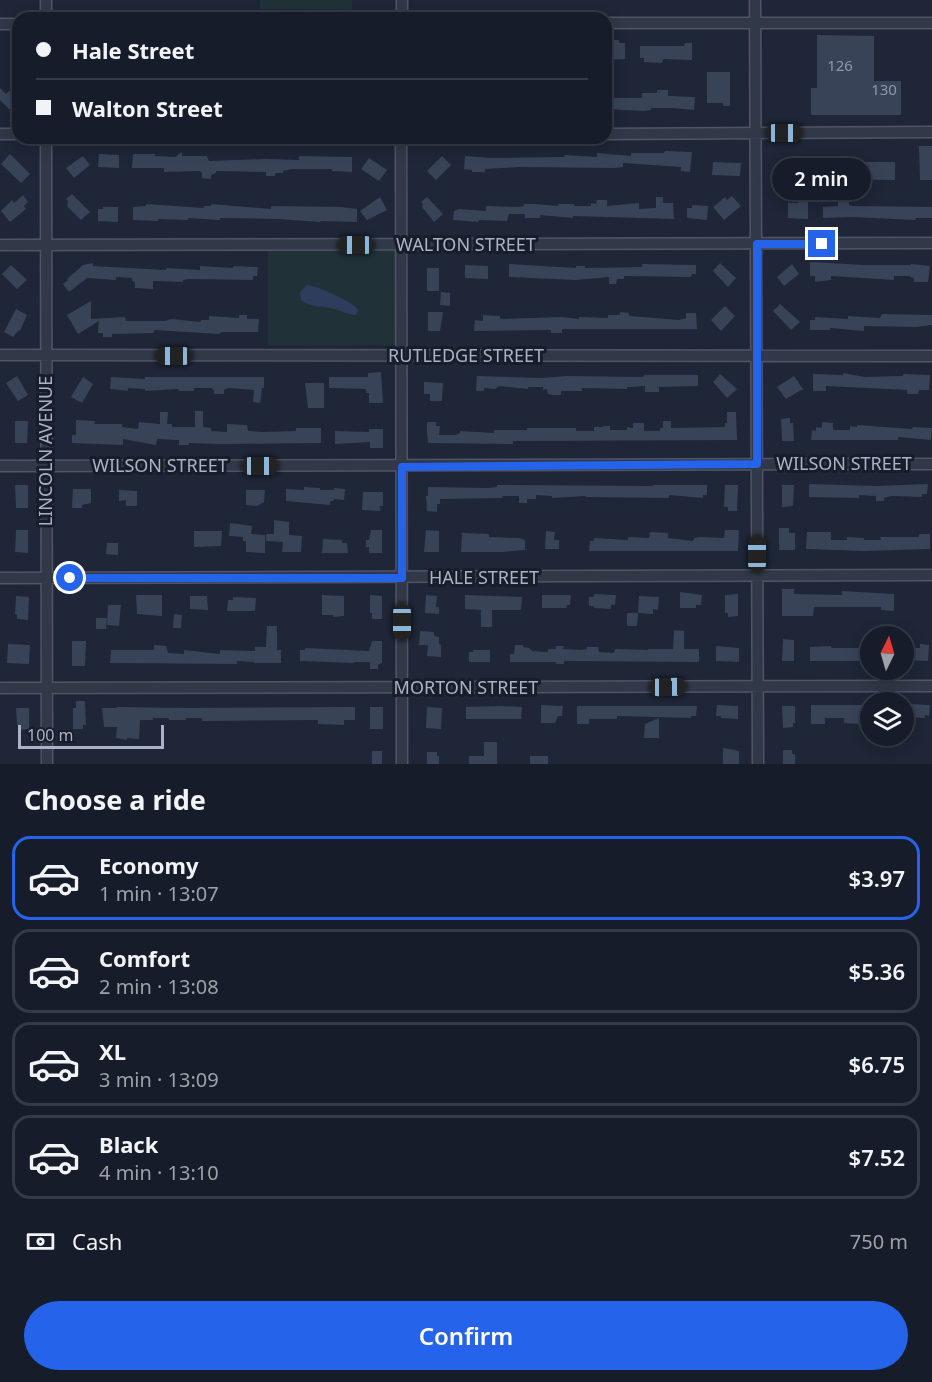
<!DOCTYPE html>
<meta charset="utf-8">
<style>
body{margin:0;font-family:"Noto Sans",sans-serif;background:#232935;color:#f1f3f6;height:100vh;display:flex;flex-direction:column;font-size:22px;white-space:nowrap}
*{box-sizing:border-box;margin:0}
p{font-size:20px;color:#9ea1a8}
.icon{flex:none;width:33px;height:33px;fill:none;stroke:currentColor;stroke-width:2;stroke-linecap:round;stroke-linejoin:round}
.map{position:relative;height:764px;overflow:hidden}
.drawer{display:flex;flex-direction:column;background:#161c29;flex:1}
.drawer>*{flex:none}
.top-card{position:absolute;left:12px;top:12px;width:600px;height:132px;border-radius:18px;box-shadow:0 3px 15px #0003,0 0 0 2px #353a46;display:grid;align-content:center;height:132px;padding:0 24px;background:#161c29}
.needle{width:39px;rotate:5deg}
.fabs{position:absolute;left:860px;top:626px;display:grid;gap:12px}
.fabs a{display:grid;place-items:center;width:54px;height:54px;border-radius:50%;background:#161c29;box-shadow:0 3px 15px #0003,0 0 0 2px #353a46;font-size:30px}
.scale{position:absolute;left:18px;bottom:15px;width:146px;box-sizing:border-box;padding-left:6px;border:3px solid #abb2c5;border-top:0;font-size:16px;line-height:21px;white-space:nowrap;color:#abb2c5;-webkit-text-stroke:4px #171d2b;paint-order:stroke}
.end{position:absolute;width:27px;height:27px;margin:-14px;border:8px solid #2563eb;background:#fff;box-shadow:0 0 0 3px #fff}
.from{border-radius:50%}
.bubble{position:absolute;height:42px;border-radius:21px;background:#161c29;box-shadow:0 3px 15px #0003,0 0 0 2px #353a46;font-size:20px;font-weight:600;line-height:42px;text-align:center}
.car{position:absolute;width:18px;height:36px;margin:-18px -9px;border-radius:8px;box-shadow:0 0 4px 2px #0007;background:linear-gradient(#222 24%,#8ab4d8 0 40%,#222 0 76%,#8ab4d8 0 86%,#222 0)}
.top-card b{display:flex;align-items:center;gap:21px;height:57px;font-size:22px}
.top-card b+b{border-top:2px solid #353a46}
.top-card i{width:15px;height:15px;background:#f1f3f6}
ul{padding:0;list-style:none}
li{display:flex;align-items:center;gap:18px;height:84px;margin:0 12px 9px;padding:0 12px;border:3px solid #353a46;border-radius:18px}
li div{flex:1}
li b{display:block;font-size:22px}
li em{font-style:normal;font-weight:600}
li.selected{border-color:#2563eb}
li>.icon{width:54px;height:54px;stroke-width:1.5}
h2{padding:0 24px;font-size:27px;line-height:72px}
.pay{display:flex;align-items:center;gap:15px;height:66px;padding:0 24px;font-size:22px}
.pay p{margin-inline-start:auto}
.cta{display:flex;gap:12px;margin-top:auto;padding:12px 24px}
.cta a{flex:1;height:69px;border-radius:36px;background:#2563eb;color:#fff;font-size:24px;font-weight:600;line-height:69px;text-align:center}
.map>svg:first-child{display:block}
.green{fill:#203238}
.water{fill:#2e3d5d}
.building{fill:#394358}
.lines{fill:none;stroke-linecap:round;stroke-linejoin:round}
.street-casing{stroke:#4f5566;stroke-width:13}
.street{stroke:#313847;stroke-width:10}
.route{stroke:#2563eb;stroke-width:8}
.labels{text-anchor:middle;stroke-width:6;stroke-linejoin:round;paint-order:stroke}
.number-label{font-size:15px;fill:#8e96aa}
.street-label{font-size:18px;fill:#abb2c5;stroke:#171d2b}
</style>
<div class="map">
<svg width="932" height="764" viewBox="0 0 932 764">
<rect width="100%" height="100%" fill="#1e2637"/>
<path class="green" d="M260,0h92v10l-92,-1z
M268,250h128v95h-128z"/>
<path class="water" d="M307,285c10,1 46,16 51,25l-2,5c-10,-1 -17,-5 -25,-7 -12,-2 -20,-1 -30,-8l-1,-8z"/>
<path class="building" d="M817,35l57,1v45h27v34h-90v-27h6z
M612,40h7v3h6v16l-18,1 -1,-14h6z
M685,43h7v17l-29,-1 -1,4 -18,-1v-4h-4v-12h44z
M707,72h23v34h-7v-3h-16z
M18,82v21l-8,7 -10,-10v-12l6,6z
M657,90h11v6l27,1 -1,13 -20,-2h-23v2l-7,1 -37,-2v-11h35v-5h15z
M919,146h13v34h-12z
M665,151l27,1 -2,20 -9,-1v-4l-58,-4v4l-9,1 -95,-1 -34,2v3h-13v-2l-8,-1 1,-13 27,2 72,-1 1,-2 32,2v-4l34,3v-3h33z
M182,152v4h25l2,5 57,-2 33,1v-4l53,1v15l-20,-1v-2h-40l-9,2v2h-8v3h-9v-4l-50,-1v2l-5,2v4l-9,-1v-5l-2,-2 -36,1v-4h-32l1,-14h22v2l20,1z
M10,154l20,20 -9,9 -20,-19z
M99,154l20,1v13l-21,-1z
M83,156l7,9 -16,13 -8,-10z
M442,156l9,9 -15,15 -9,-9z
M369,158l18,12 -8,11 -18,-12z
M713,162l28,1 -1,13 -28,-1z
M804,162h91v18l-91,-1z
M72,194l18,18 -9,8 -14,-14 1,-5 -2,-2z
M23,195l5,7 -4,4 2,3 -16,13 -9,-11 11,-11 2,3z
M732,196l9,10 -17,14 -11,-13 12,-10 2,3z
M380,197l7,13 -20,10 -7,-9z
M427,197l16,17 -9,8 -12,-15 1,-3 -2,-2z
M656,197h7v6h10l1,16 -101,-3v2l-33,-3v3h-15v-4h-16l-2,7 -28,-1 -1,2 -25,-2 1,-9 5,-2 27,2v-5l34,1 4,-1v-2h10l24,2v-2h16v2h17v-3l5,1 1,-4h10v6l32,-3v6l17,-1z
M798,199h10v20l-20,-1v-15h10z
M838,201h11v4l4,1 79,1v11h-16l-1,2 -62,-3 -30,1v-11l15,-1z
M146,204l58,4v-2h7v-2l60,5v-3l71,1 15,2v13l-36,-1 -1,1 -42,-3 -58,-1v2l-32,-2v2l-30,-1v2l-25,-1v-13l13,-1z
M692,205l16,1 -1,14 -20,-2v-10h5z
M103,207h15v15l-20,-1v-12h5z
M810,262l54,3h47v-1l19,2 -2,16h-14v-4l-4,-1v-1h-16v4l-63,-4v4l-16,2v-6h-5z
M93,263v3l73,4v-2l34,2v-4l33,2v-2l25,1 -1,9h-4v4l-65,-1 -5,1v2l-30,-1v8l-18,-1v-6l-3,-1v-3l-16,-1v3l-29,-2 -18,14 -6,-8 5,-4 -1,-1 16,-14z
M720,263l16,15 -8,9 -15,-16z
M509,264l67,4v-2h9v2l57,-1v-3l54,1v9h-4l-1,3 -67,-1v3h-7l-1,5h-7v-7l-33,3 -67,-3z
M792,264l7,10 -15,12 -7,-9z
M11,265l16,15 -10,9 -15,-15z
M465,265l23,1v13l-23,-1z
M427,268h12v23h-12z
M441,292l9,1v13l-10,-1z
M91,301v18l34,-2 1,4h39l6,-2 30,3v-2h8v-4l30,2v-3h8v4h12l-1,13h-36l-3,2 -65,-4v3l-42,1v3h-9v-4h-5l1,-12 -21,13 -11,-19z
M780,304l20,18 -9,8 -18,-19z
M725,306l10,10 -14,15 -10,-11z
M16,309l11,6 -7,16 -1,-1 -6,7 -9,-5z
M428,312h15l-3,19h-12z
M620,312l9,1v3l50,4 7,-2v-5h10l1,16h-135v4h-11v-3l-77,1 1,-11 8,1v-6l17,1v3l62,-2 17,2v-2l29,1v-3h12z
M882,314l50,1v10l-16,2 -52,-1v5l-34,-3v2h-20v-10h5v-3l33,2v-3l32,2z
M381,372l2,31h-14v-10h-3v-4l-37,-1v-11h39v-4z
M843,373l21,4 39,-1v-2l27,1 -1,15h-10l-1,4h-11v-4l-81,-4v5h-13v-17l30,1z
M720,374l17,15 -10,9 -14,-16z
M644,375h54v11l-39,1v5h-14v-6l-14,1h-4v2l-45,-1v3h-21v4h-8l-5,-1 -1,-5 -4,1v-3h-15v2l-29,-3 -4,3 -11,-1v3h-8l1,-15 65,2 25,-2 76,1z
M17,376l11,19 -10,6 -12,-18z
M794,376l9,13 -17,10 -9,-12z
M83,377l10,7 -11,19 -11,-6z
M111,377l34,2v-2h119v11h-2l-2,15 -7,-1 1,-12 -26,-2 -4,2v4h-10v-4l-3,-2h-17v3h-15l-1,-2 -33,2v-2l-17,-1v3l-18,-2z
M424,382l19,1 -1,18h-12v-7h-6z
M305,383h19v25h-16z
M195,411h8v16l8,1v3l16,1v-8l20,1 1,6 15,1 33,-1v-3h25v15l-100,1 -32,-1v2h-10v-5l-22,-1 -1,6 -33,-6v6l-51,-2v-8h4v-15l19,1 -1,3h28v3l16,2 1,-7 21,2v-12h8l-1,12h5v3h23z
M727,412h9l1,28 -224,1v3l-85,-1 -1,-11v-10h9v4h4l-1,9h16l5,-2v-2l34,2v-3h33v-2h49v3h18v-4h9v-1h7v4h17v-3l6,1v-5h11v8h16v-3h3v-7h8v7l54,-1v-4h2z
M790,418v5h3l1,18h-12l-1,-22z
M15,421h13l-1,22h-12z
M822,422l11,1v7h17v-4l7,1v-2l55,4 1,-2 19,1 -1,12 -33,-3v3h-87l1,-10 4,1v-4l6,1z
M369,429h14v19h-13v-6l-35,2v-13l34,1z
M809,484l67,2 52,-2 -1,10h-5v3l-31,-1 -7,2v3h-8v-5l-17,-1v3l-50,-1z
M15,485h13v23h-12z
M497,485l156,1v-1h54v10h-4v3l-34,-3v3l-83,-1v-1l-34,2v-2l-16,-1v4h-9v4h-8v-7h-16l-1,2 -62,1v5h-3v8l-10,-1 -1,-15h2v-9l59,1 10,-1z
M725,485h13l-1,26h-9v-4h-4z
M782,485h12l-1,21 -11,1z
M304,487l16,1v2h14v-2l11,1 -1,11 -10,-1 -1,2h-3v4l-44,-4v-12l18,1z
M73,489h18v14l-9,2v3h-10z
M119,490l18,1v15h-11v-6l-7,1z
M246,490h19l-1,12 -7,4 -11,-1z
M363,492h20v14h-3v5l-18,-1z
M274,520l15,2v13l13,1 -1,16h-19l1,-10 -17,-1v-7h8z
M230,523l22,3 -1,8 14,1v18l-19,-1v-11h-3v-4l-14,-1z
M779,528h10v5h6v17h-16z
M16,530h12v23l-13,-1z
M371,530h11v23h-13v-6h-3v-7h3z
M426,530l13,1v21h-15z
M725,530h14l-1,21h-149l1,-10h4v-3l34,2v-3l21,1 1,-6 18,1v5l25,3 1,-3 6,-1 24,1z
M194,531h28l-1,15 -27,1z
M546,531l9,1 -1,8h5v9h-14z
M807,532h24v8h16v-3l17,1v2h17l-1,-3h39v-3h11v15l-66,2 -58,-2z
M462,533l27,1v3l30,1 6,2v10l-23,2h-41z
M323,539l19,1v3h5l1,10h-26z
M107,543h11v12l-12,-1z
M782,589h12v5l48,1v-4l52,3v17l-13,-1v-3h-67l-1,9h-31z
M680,592l22,3 -1,10h-5v3h-16z
M594,594l22,1 -1,10h-4v4l-17,-1v-2h-5v-9h5z
M738,594v22l-10,1v-4h-3v-18z
M136,595h26v21l-25,-2z
M322,595l22,1v20l-11,1v-2h-11z
M370,595l12,1v23h-10v-6h-2z
M426,595l11,1 -1,11h3v7l-14,-1z
M465,595l57,2 -1,13h-29v17h-11v-17l-16,-1z
M542,595h29l-1,10h-3l-1,3h-24z
M16,596l13,1 -1,23 -11,-1v-5h-2z
M190,596h17l1,14 -18,-1z
M639,596l20,1 -1,13 -5,-1v5l-15,-1z
M233,597l23,1 -1,13h-28l1,-11h5z
M108,605h13l-2,21 -12,-1z
M627,613h11l-1,13h-10z
M174,614l8,1 -1,13h-8z
M96,618h11l-1,11h-10z
M267,626h10v24h4v13h-27v-1l-17,-1v3l-127,-1 1,-13h43v-5l12,1 2,7 16,1v-4l36,4v-4l35,1v-4h11z
M674,630l10,1v18h15v13l-135,-1v3h-8v-2h-46v-8h4l1,-9h8v2l6,1 3,3 16,1v-3h8v-3h8l-1,3 18,1 6,-1v-2h11l1,5 15,1 1,-4 33,1v-1h25z
M420,631l14,1v4l5,1v7l2,1v12l-14,-1 1,-11h-9z
M783,639l11,1v21h-12z
M72,641h14l-1,25h-13z
M372,641h10v22l-4,2v4h-8v-7h-16v1l-54,-2v-11h5v-2l64,3z
M8,644l22,1 -1,19 -22,-1z
M920,644l9,1 -1,16 -21,-1 1,-9h4v-3h8z
M716,646l23,2v14l-23,-1z
M830,646l2,2h33v13h-55v-14z
M473,650h17v12h-21v-10h4z
M76,701h9l1,24h-3v4h-10v-21h3z
M908,704l22,1 -1,11 -4,-1v3l-18,-1z
M541,705l22,1 -1,10h-4l-3,7h-14z
M717,705l21,1v13l-17,-1v-2h-5z
M811,705h55v11h-3v5h-2v3l-17,-1v-5h-19v6h-14z
M500,706l22,1 -1,12h-55v-12z
M577,706h120l-1,10h-5v2l-74,-2v3h-28v5h-12z
M782,706h13v17h-2v4l-10,1z
M117,707l73,1 165,-1v13h-11v5l-26,-1v-4l-116,1v-3h-16v2h-17v-2h-16v2h-13l-1,19 -12,-1v2l-11,-2 1,-11h-13l-2,-19h14z
M370,707h13v22h-13z
M427,707l15,1 -1,21 -15,-1z
M16,708h13v21l-9,1v-5h-3z
M659,718v20h-15l1,-14z
M484,742h13v22h-28v-8h15z
M723,748l16,3v13h-16z
M783,750h9v4h3v10h-12z
M372,751h10v13h-10z
M427,752h10v4h2v8h-12z
M530,756h18v8h-18z"/>
<g class="lines">
<defs>
<path id="street" d="M402,0v18
M755,0l3,764
M46,18v-18
M606,23h326
M0,24h18
M0,134h18
M606,134l326,-2
M46,138l1,626
M401,138l1,626
M0,245l932,-2
M0,355l932,1
M0,466l932,-2
M0,578l932,-3
M0,688l932,-2"/>
</defs>
<use href="#street" class="street-casing"/>
<use href="#street" class="street"/>
</g>
<g class="lines">
<path class="route" d="M70,578h332v-111l355,-3v-220h65"/>
</g>
<g class="labels">
<g class="number-label">
<text x="840" y="71">126</text>
<text x="884" y="95">130</text>
</g>
<g class="street-label">
<text x="466" y="251">WALTON STREET</text>
<text x="466" y="362">RUTLEDGE STREET</text>
<text transform="translate(46 451) rotate(-90)" y="6">LINCOLN AVENUE</text>
<text x="844" y="470">WILSON STREET</text>
<text x="160" y="472">WILSON STREET</text>
<text x="484" y="584">HALE STREET</text>
<text x="466" y="694">MORTON STREET</text>
</g>
</g>
</svg>
<div class="fabs">
<a><svg class="needle" viewBox="-14 -14 28 28"><path d="M0-13l5 13h-10z" fill="#e53935"/><path d="M0 13l5-13h-10z" fill="#9ea1a8"/></svg></a>
<a><svg class="icon" aria-label="layers" viewBox="0 0 24 24"><path d="M12 4l9 5-9 5-9-5zM3 14l9 5 9-5"/></svg></a>
</div>
<div class="scale">100 m</div>
<i class="end from" style="left:70px;top:578px"></i>
<i class="end" style="left:822px;top:244px"></i>
<div class="bubble" style="left:772px;top:158px;width:99px">2 min</div>
<i class="car" style="left:784px;top:133px;rotate:90deg"></i>
<i class="car" style="left:356px;top:245px;rotate:270deg"></i>
<i class="car" style="left:174px;top:356px;rotate:270deg"></i>
<i class="car" style="left:260px;top:466px;rotate:90deg"></i>
<i class="car" style="left:757px;top:554px;rotate:0deg"></i>
<i class="car" style="left:402px;top:622px;rotate:180deg"></i>
<i class="car" style="left:668px;top:687px;rotate:89deg"></i>
<div class="top-card">
<b><i class="from"></i>Hale Street</b>
<b><i></i>Walton Street</b>
</div>
</div>
<section class="drawer">
<h2>Choose a ride</h2>
<ul>
<li class="selected"><svg class="icon" aria-label="car" viewBox="0 0 24 24"><path d="M5 17H2v-5l4-1 3-4h7l3 4 3 1v5h-3M9 17h6M6 11h13"/><circle cx="7" cy="17" r="2"/><circle cx="17" cy="17" r="2"/></svg><div><b>Economy</b><p>1 min · 13:07</p></div><em>$3.97</em></li>
<li><svg class="icon" aria-label="car" viewBox="0 0 24 24"><path d="M5 17H2v-5l4-1 3-4h7l3 4 3 1v5h-3M9 17h6M6 11h13"/><circle cx="7" cy="17" r="2"/><circle cx="17" cy="17" r="2"/></svg><div><b>Comfort</b><p>2 min · 13:08</p></div><em>$5.36</em></li>
<li><svg class="icon" aria-label="car" viewBox="0 0 24 24"><path d="M5 17H2v-5l4-1 3-4h7l3 4 3 1v5h-3M9 17h6M6 11h13"/><circle cx="7" cy="17" r="2"/><circle cx="17" cy="17" r="2"/></svg><div><b>XL</b><p>3 min · 13:09</p></div><em>$6.75</em></li>
<li><svg class="icon" aria-label="car" viewBox="0 0 24 24"><path d="M5 17H2v-5l4-1 3-4h7l3 4 3 1v5h-3M9 17h6M6 11h13"/><circle cx="7" cy="17" r="2"/><circle cx="17" cy="17" r="2"/></svg><div><b>Black</b><p>4 min · 13:10</p></div><em>$7.52</em></li>
</ul>
<div class="pay"><svg class="icon" aria-label="cash" viewBox="0 0 24 24"><path d="M3 7h18v10H3z"/><circle cx="12" cy="12" r="2"/></svg>Cash<p>750 m</p></div>
<div class="cta"><a>Confirm</a></div>
</section>
